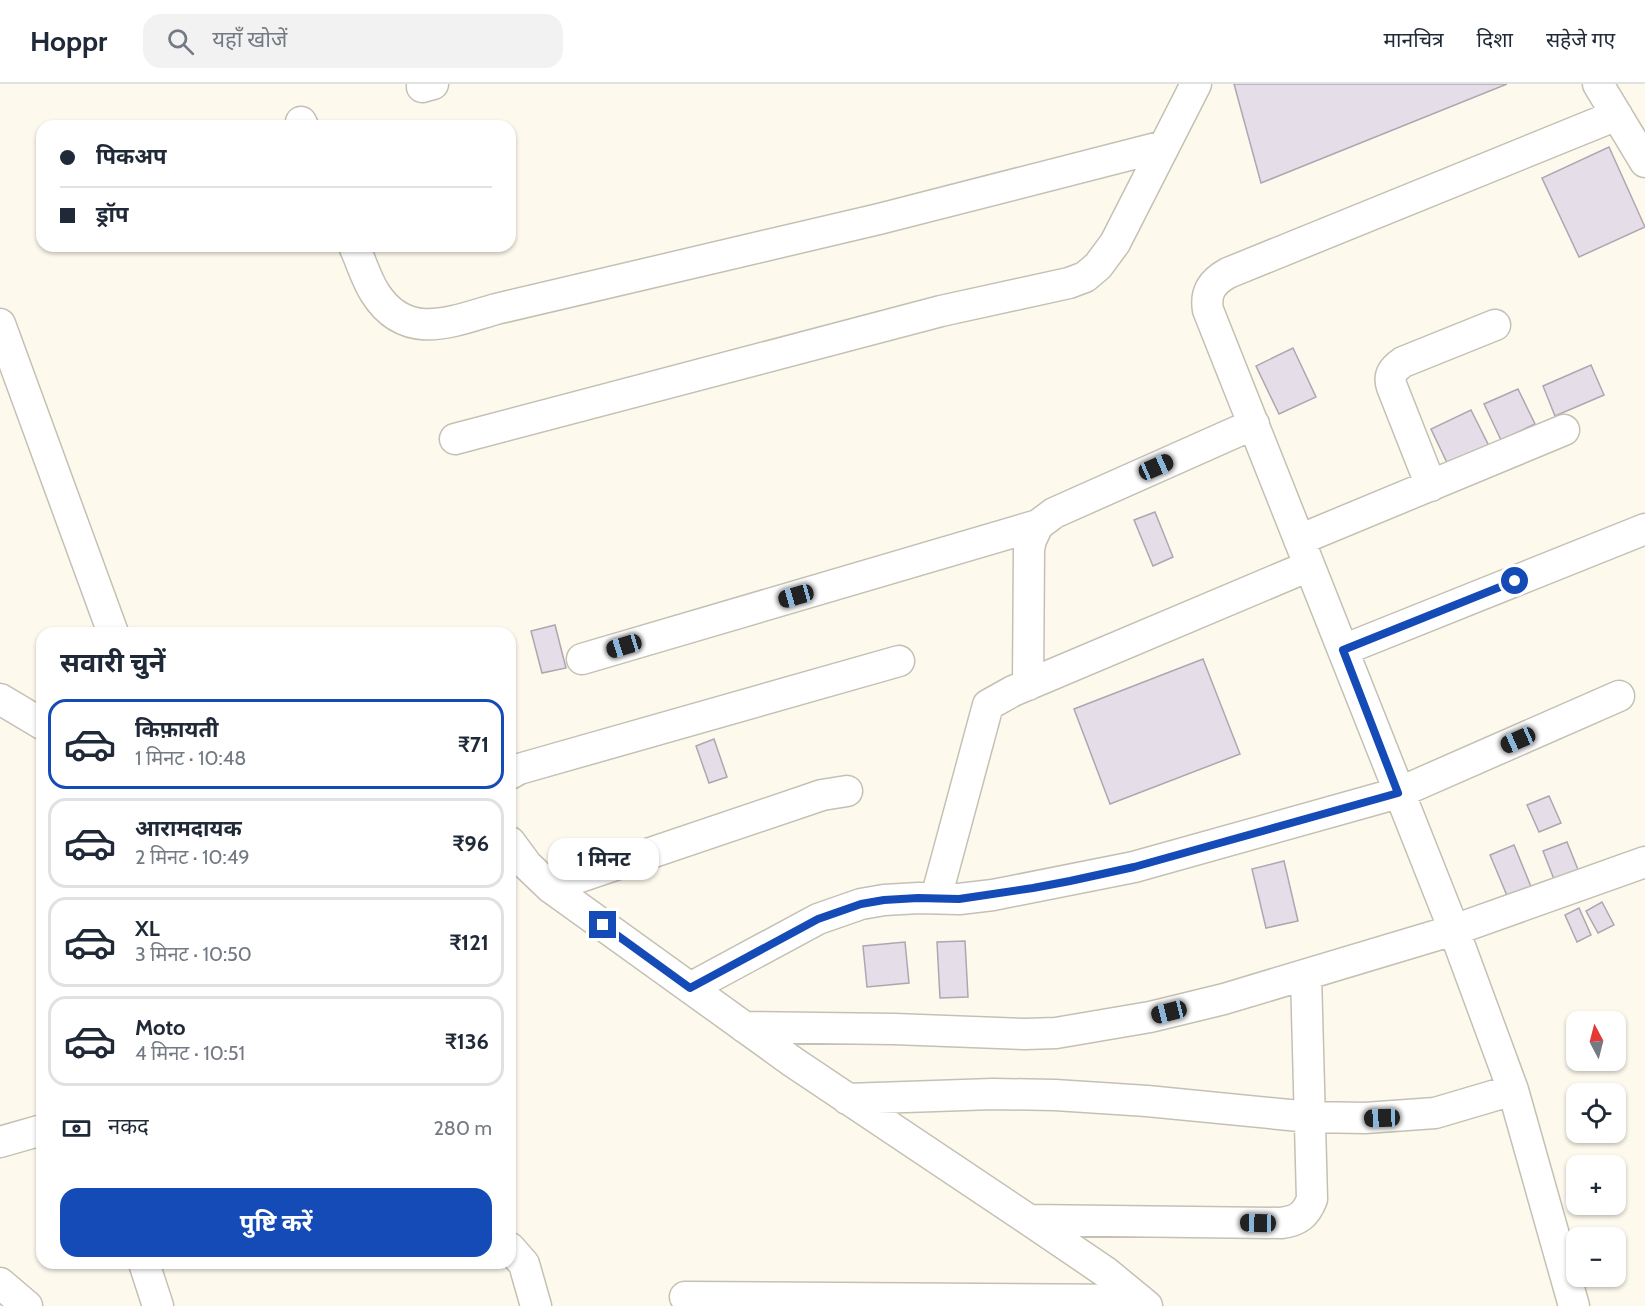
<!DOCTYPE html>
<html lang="hi">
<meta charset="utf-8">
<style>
body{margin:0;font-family:Cabin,"Noto Sans Devanagari",sans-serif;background:#f2f2f3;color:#1f2937;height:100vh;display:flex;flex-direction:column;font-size:22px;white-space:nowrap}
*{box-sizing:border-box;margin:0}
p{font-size:20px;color:#747a83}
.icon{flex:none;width:33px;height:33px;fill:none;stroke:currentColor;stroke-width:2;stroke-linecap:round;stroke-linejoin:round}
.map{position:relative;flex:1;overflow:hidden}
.sheet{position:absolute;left:36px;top:543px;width:480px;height:642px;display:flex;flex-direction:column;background:#fff;border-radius:18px;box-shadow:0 2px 4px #0004}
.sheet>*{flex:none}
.hud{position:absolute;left:36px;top:36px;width:480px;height:132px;border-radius:18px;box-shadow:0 2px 4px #0004;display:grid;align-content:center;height:132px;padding:0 24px;background:#fff}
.needle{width:39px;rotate:353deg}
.tools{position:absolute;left:1566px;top:927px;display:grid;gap:12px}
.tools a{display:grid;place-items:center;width:60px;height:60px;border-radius:12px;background:#fff;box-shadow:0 2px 4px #0004;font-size:30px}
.end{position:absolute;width:27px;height:27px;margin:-14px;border:8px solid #154bb7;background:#fff;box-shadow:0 0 0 3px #fff}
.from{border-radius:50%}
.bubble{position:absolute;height:42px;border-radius:18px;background:#fff;box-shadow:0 2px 4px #0004;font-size:20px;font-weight:700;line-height:42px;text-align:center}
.car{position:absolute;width:18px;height:36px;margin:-18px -9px;border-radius:8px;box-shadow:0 0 4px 2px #0007;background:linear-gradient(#222 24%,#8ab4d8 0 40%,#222 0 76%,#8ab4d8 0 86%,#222 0)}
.hud b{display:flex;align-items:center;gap:21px;height:57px;font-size:22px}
.hud b+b{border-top:2px solid #e0e1e3}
.hud i{width:15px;height:15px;background:#1f2937}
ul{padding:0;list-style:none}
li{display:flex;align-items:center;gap:18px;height:90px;margin:0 12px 9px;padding:0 12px;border:3px solid #e0e1e3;border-radius:18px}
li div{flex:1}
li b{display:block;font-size:22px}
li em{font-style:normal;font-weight:700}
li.selected{border-color:#154bb7}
li>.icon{width:54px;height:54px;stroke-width:1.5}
h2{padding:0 24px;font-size:27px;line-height:72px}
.pay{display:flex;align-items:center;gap:15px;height:66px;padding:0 24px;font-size:22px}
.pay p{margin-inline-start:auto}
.primary-button{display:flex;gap:12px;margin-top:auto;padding:12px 24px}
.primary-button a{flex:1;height:69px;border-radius:18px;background:#154bb7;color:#fff;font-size:24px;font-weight:700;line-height:69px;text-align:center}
header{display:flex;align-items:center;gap:36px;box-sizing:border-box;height:84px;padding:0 30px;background:#fff;border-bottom:2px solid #e0e1e3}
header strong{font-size:28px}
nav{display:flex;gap:33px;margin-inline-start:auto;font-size:21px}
.search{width:420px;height:54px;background:#f2f2f3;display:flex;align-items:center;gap:15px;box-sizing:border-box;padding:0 21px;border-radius:18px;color:#747a83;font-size:22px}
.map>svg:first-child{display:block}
.building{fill:#e5dde8;stroke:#aea6b1;stroke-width:1.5}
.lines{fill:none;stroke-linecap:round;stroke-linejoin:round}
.minor-casing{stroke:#c4c0b4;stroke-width:33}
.minor{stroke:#fff;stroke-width:30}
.route{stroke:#154bb7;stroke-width:8}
</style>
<header>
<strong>Hoppr</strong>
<div class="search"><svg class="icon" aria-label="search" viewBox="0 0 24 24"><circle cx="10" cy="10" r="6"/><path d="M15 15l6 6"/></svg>यहाँ खोजें</div>
<nav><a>मानचित्र</a><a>दिशा</a><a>सहेजे गए</a></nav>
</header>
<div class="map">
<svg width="1645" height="1222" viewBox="0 0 1645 1222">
<rect width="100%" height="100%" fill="#fef9ed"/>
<path class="building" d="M1234,0h273l-246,99z
M1609,63l36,80 -66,30 -37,-79z
M1293,264l23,49 -37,17 -23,-48z
M1591,281l13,30 -49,21 -12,-30z
M1518,305l17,35 -34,16 -17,-36z
M1471,326l20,40 -41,19 -19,-40z
M1155,428l18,45 -20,9 -19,-46z
M555,541l11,43 -24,5 -11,-42z
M1203,575l37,95 -130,50 -36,-95z
M714,655l13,38 -18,6 -13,-37z
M1549,712l12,27 -22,9 -12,-27z
M1567,758l14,35 -24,10 -14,-36z
M1514,761l18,44 -24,9 -18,-43z
M1284,777l14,60 -32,7 -14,-59z
M1602,818l12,23 -16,8 -12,-22z
M1579,824l12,27 -14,7 -12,-27z
M965,857l3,56 -28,1 -3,-56z
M905,858l4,41 -42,4 -4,-41z"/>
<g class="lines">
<defs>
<path id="minor" d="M1598,0l47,78
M422,3l11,-3
M301,38l2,4
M354,162c7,15 12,33 21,47 31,49 76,29 121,16l383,-90 285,-73
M0,240l113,309
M455,355l486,-128 128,-28 16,-6 13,-11 17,-23 81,-159
M1431,402l-39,-99c-4,-12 1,-18 11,-25l92,-37
M1299,456l265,-110
M1343,566l302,-121
M582,575l456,-134
M1028,601l1,-136 2,-9 7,-15 16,-12 200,-89
M0,615l42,25
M510,690l9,-5 380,-108
M510,758l17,23 23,22 243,175 236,158 78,53 40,33
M550,803l272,-92 25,-4
M936,814l52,-193 25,-14 296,-125
M690,904l128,-69 43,-15 23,-4 35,-2 40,1 34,-4 141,-28 264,-74 221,-97
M744,943l150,2 131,5 31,-1 94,-16 74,-18 230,-69 191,-68
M847,1015l146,-5 62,1 92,6 163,16 55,1 70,-5 78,-23
M0,1058l42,-12
M1029,1136l252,3c17,-2 25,-8 31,-24l-6,-224
M510,1164l14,16 12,42
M144,1179l14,43
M0,1199l27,23
M685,1213l455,3
M1574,1222l-61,-216 -59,-160 -246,-620c-3,-18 4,-28 20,-37l389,-158"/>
</defs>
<use href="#minor" class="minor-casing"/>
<use href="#minor" class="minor"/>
</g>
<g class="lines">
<path class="route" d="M603,841l87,63 128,-69 43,-15 23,-4 34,-2 41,1 74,-11 37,-7 64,-14 264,-74 -55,-143 172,-69"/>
</g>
</svg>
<div class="tools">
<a><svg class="needle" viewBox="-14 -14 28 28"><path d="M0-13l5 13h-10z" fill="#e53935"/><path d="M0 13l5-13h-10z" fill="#747a83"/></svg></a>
<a><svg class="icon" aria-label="locate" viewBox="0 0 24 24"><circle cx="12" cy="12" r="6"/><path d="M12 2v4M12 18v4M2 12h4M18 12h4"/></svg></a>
<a>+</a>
<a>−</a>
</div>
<i class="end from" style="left:1515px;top:497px"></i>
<i class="end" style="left:603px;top:841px"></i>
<div class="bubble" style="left:548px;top:754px;width:111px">1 मिनट</div>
<i class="car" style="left:1156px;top:383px;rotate:66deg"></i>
<i class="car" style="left:796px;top:512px;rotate:254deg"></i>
<i class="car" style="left:624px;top:562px;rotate:253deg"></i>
<i class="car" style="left:1518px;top:656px;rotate:246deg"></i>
<i class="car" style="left:1169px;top:928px;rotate:256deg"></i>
<i class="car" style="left:1382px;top:1034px;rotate:268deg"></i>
<i class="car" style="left:1258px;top:1139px;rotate:271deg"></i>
<div class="hud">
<b><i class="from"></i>पिकअप</b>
<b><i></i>ड्रॉप</b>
</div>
<section class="sheet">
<h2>सवारी चुनें</h2>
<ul>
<li class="selected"><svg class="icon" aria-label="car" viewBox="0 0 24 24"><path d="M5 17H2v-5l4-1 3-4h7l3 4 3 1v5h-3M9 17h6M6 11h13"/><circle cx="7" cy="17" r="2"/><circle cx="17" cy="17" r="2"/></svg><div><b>किफ़ायती</b><p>1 मिनट · 10:48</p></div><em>₹71</em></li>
<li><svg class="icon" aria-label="car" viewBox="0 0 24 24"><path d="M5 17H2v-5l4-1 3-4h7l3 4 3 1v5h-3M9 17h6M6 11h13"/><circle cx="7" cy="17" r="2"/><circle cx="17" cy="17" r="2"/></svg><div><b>आरामदायक</b><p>2 मिनट · 10:49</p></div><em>₹96</em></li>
<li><svg class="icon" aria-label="car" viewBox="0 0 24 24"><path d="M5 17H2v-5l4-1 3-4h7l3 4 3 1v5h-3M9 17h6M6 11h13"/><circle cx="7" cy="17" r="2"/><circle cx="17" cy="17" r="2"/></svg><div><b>XL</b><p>3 मिनट · 10:50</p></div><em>₹121</em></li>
<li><svg class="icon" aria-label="car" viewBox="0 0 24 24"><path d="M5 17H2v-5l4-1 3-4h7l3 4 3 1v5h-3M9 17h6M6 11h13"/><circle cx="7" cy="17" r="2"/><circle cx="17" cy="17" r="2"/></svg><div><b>Moto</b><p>4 मिनट · 10:51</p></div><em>₹136</em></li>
</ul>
<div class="pay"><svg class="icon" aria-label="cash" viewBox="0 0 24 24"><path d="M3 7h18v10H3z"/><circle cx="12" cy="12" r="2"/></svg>नकद<p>280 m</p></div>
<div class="primary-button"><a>पुष्टि करें</a></div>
</section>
</div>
